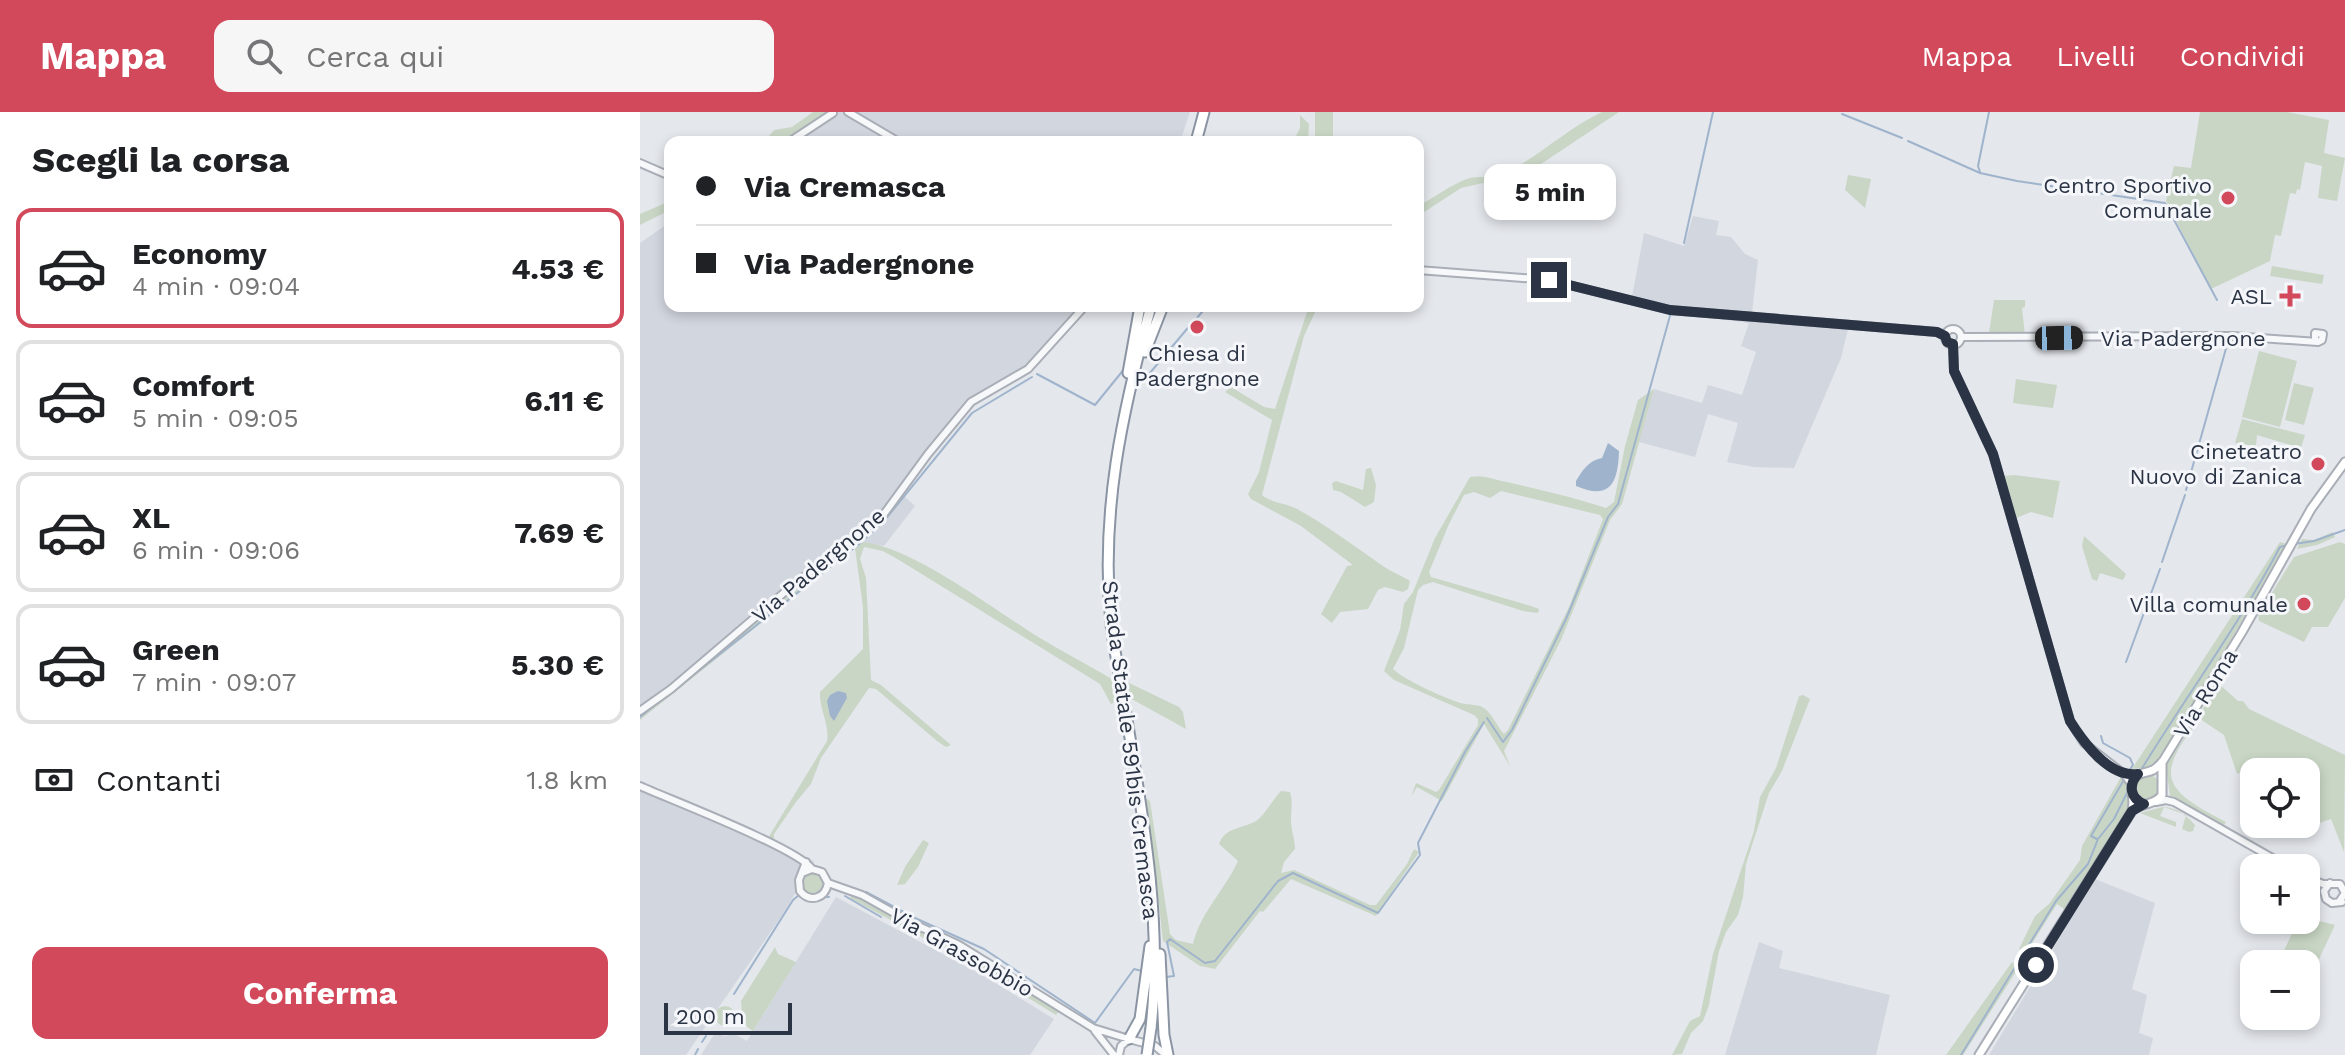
<!DOCTYPE html>
<html lang="it">
<meta charset="utf-8">
<style>
body{margin:0;font-family:"Work Sans",sans-serif;background:#f6f6f6;color:#202124;height:100vh;display:flex;flex-direction:column;font-size:30px;white-space:nowrap}
*{box-sizing:border-box;margin:0}
p{font-size:26px;color:#757577}
.icon{flex:none;width:44px;height:44px;fill:none;stroke:currentColor;stroke-width:2;stroke-linecap:round;stroke-linejoin:round}
.map{position:relative;flex:1;overflow:hidden}
.details{display:flex;flex-direction:column;background:#fff;width:640px}
.details>*{flex:none}
.guide{position:absolute;left:24px;top:24px;width:760px;height:176px;border-radius:16px;box-shadow:0 4px 12px #0003;display:grid;align-content:center;height:176px;padding:0 32px;background:#fff}
.buttons{position:absolute;left:1600px;top:646px;display:grid;gap:16px}
.buttons a{display:grid;place-items:center;width:80px;height:80px;border-radius:16px;background:#fff;box-shadow:0 4px 12px #0003;font-size:40px}
.scale{position:absolute;left:24px;bottom:20px;width:128px;box-sizing:border-box;padding-left:8px;border:4px solid #2b3445;border-top:0;font-size:22px;line-height:28px;white-space:nowrap;color:#2b3445;-webkit-text-stroke:6px #f4f6f9;paint-order:stroke}
.end{position:absolute;width:36px;height:36px;margin:-18px;border:10px solid #2b3445;background:#fff;box-shadow:0 0 0 4px #fff}
.from{border-radius:50%}
.bubble{position:absolute;height:56px;border-radius:16px;background:#fff;box-shadow:0 4px 12px #0003;font-size:26px;font-weight:700;line-height:56px;text-align:center}
.car{position:absolute;width:24px;height:48px;margin:-24px -12px;border-radius:10px;box-shadow:0 0 6px 2px #0007;background:linear-gradient(#222 24%,#8ab4d8 0 40%,#222 0 76%,#8ab4d8 0 86%,#222 0)}
.guide b{display:flex;align-items:center;gap:28px;height:76px;font-size:30px}
.guide b+b{border-top:2px solid #e0e0e0}
.guide i{width:20px;height:20px;background:#202124}
ul{padding:0;list-style:none}
li{display:flex;align-items:center;gap:24px;height:120px;margin:0 16px 12px;padding:0 16px;border:4px solid #e0e0e0;border-radius:16px}
li div{flex:1}
li b{display:block;font-size:30px}
li em{font-style:normal;font-weight:700}
li.selected{border-color:#d1495b}
li>.icon{width:72px;height:72px;stroke-width:1.5}
h2{padding:0 32px;font-size:36px;line-height:96px}
.pay{display:flex;align-items:center;gap:20px;height:88px;padding:0 32px;font-size:30px}
.pay p{margin-inline-start:auto}
.primary-button{display:flex;gap:16px;margin-top:auto;padding:16px 32px}
.primary-button a{flex:1;height:92px;border-radius:16px;background:#d1495b;color:#fff;font-size:32px;font-weight:700;line-height:92px;text-align:center}
header{display:flex;align-items:center;gap:48px;box-sizing:border-box;height:112px;padding:0 40px;background:#d1495b;color:#fff}
header strong{font-size:38px}
nav{display:flex;gap:44px;margin-inline-start:auto;font-size:28px}
.search{width:560px;height:72px;background:#f6f6f6;display:flex;align-items:center;gap:20px;box-sizing:border-box;padding:0 28px;border-radius:16px;color:#757577;font-size:30px}
main{display:flex;flex:1;min-height:0}
.map>svg:first-child{display:block}
.built{fill:#d2d6de}
.green{fill:#c9d6c5;fill-rule:evenodd}
.water{fill:#9fb4cc}
.lines{fill:none;stroke-linecap:round;stroke-linejoin:round}
.stream{stroke:#9fb4cc;stroke-width:2}
.tertiary-casing{stroke:#a9aeb7;stroke-width:10}
.secondary-casing{stroke:#a9aeb7;stroke-width:11}
.trunk-casing{stroke:#8b94a3;stroke-width:13}
.tertiary{stroke:#f7f8fa;stroke-width:6}
.secondary{stroke:#fff;stroke-width:7}
.trunk{stroke:#fff;stroke-width:9}
.trunk-bridge-casing{stroke:#8b94a3;stroke-width:13;stroke-linecap:butt}
.trunk-bridge{stroke:#fff;stroke-width:9}
.route{stroke:#2b3445;stroke-width:10}
.poi-dot{fill:#d1495b;stroke:#f4f6f9;stroke-width:3}
.labels{text-anchor:middle;stroke-width:6;stroke-linejoin:round;paint-order:stroke}
.poi-label{font-size:22px;fill:#2b3445;stroke:#f4f6f9;text-anchor:end}
.street-label{font-size:22px;fill:#2b3445;stroke:#f4f6f9}
</style>
<header>
<strong>Mappa</strong>
<div class="search"><svg class="icon" aria-label="search" viewBox="0 0 24 24"><circle cx="10" cy="10" r="6"/><path d="M15 15l6 6"/></svg>Cerca qui</div>
<nav><a>Mappa</a><a>Livelli</a><a>Condividi</a></nav>
</header>
<main>
<section class="details">
<h2>Scegli la corsa</h2>
<ul>
<li class="selected"><svg class="icon" aria-label="car" viewBox="0 0 24 24"><path d="M5 17H2v-5l4-1 3-4h7l3 4 3 1v5h-3M9 17h6M6 11h13"/><circle cx="7" cy="17" r="2"/><circle cx="17" cy="17" r="2"/></svg><div><b>Economy</b><p>4 min · 09:04</p></div><em>4.53 €</em></li>
<li><svg class="icon" aria-label="car" viewBox="0 0 24 24"><path d="M5 17H2v-5l4-1 3-4h7l3 4 3 1v5h-3M9 17h6M6 11h13"/><circle cx="7" cy="17" r="2"/><circle cx="17" cy="17" r="2"/></svg><div><b>Comfort</b><p>5 min · 09:05</p></div><em>6.11 €</em></li>
<li><svg class="icon" aria-label="car" viewBox="0 0 24 24"><path d="M5 17H2v-5l4-1 3-4h7l3 4 3 1v5h-3M9 17h6M6 11h13"/><circle cx="7" cy="17" r="2"/><circle cx="17" cy="17" r="2"/></svg><div><b>XL</b><p>6 min · 09:06</p></div><em>7.69 €</em></li>
<li><svg class="icon" aria-label="car" viewBox="0 0 24 24"><path d="M5 17H2v-5l4-1 3-4h7l3 4 3 1v5h-3M9 17h6M6 11h13"/><circle cx="7" cy="17" r="2"/><circle cx="17" cy="17" r="2"/></svg><div><b>Green</b><p>7 min · 09:07</p></div><em>5.30 €</em></li>
</ul>
<div class="pay"><svg class="icon" aria-label="cash" viewBox="0 0 24 24"><path d="M3 7h18v10H3z"/><circle cx="12" cy="12" r="2"/></svg>Contanti<p>1.8 km</p></div>
<div class="primary-button"><a>Conferma</a></div>
</section>
<div class="map">
<svg width="1705" height="943" viewBox="0 0 1705 943">
<rect width="100%" height="100%" fill="#e4e7ec"/>
<path class="built" d="M187,0h363l-10,30h-396z
M1053,104l26,5 -3,14 15,2 14,17 13,6 -6,53 4,7 92,9 -7,29 -47,110 -40,-1 -27,-5 11,-39 -30,-9 -13,43 -56,-15 15,-53 48,14 6,-18 34,10 14,-43 -15,-6 8,-23 -76,-10 -42,-11 13,-69 40,13z
M30,110v84h417l-58,65 -62,38 -64,86 12,11 -31,40 -27,-4 -217,172v-471z
M0,669l174,80 -31,53 -97,141h-46z
M1455,767l60,24 -23,86 15,6 -8,38 14,5 -4,17h-160z
M196,785l148,79 70,43 -24,36h-329l14,-22 10,3 9,-2 13,7z
M1119,830l24,9 -4,17 111,27 -14,60h-151z"/>
<path class="green" d="M173,0h14l-43,30h-20l10,-12 18,-3z
M675,0h18v30h-18z
M962,0h17l-84,56 -21,8 -53,12 -43,28v-10c16,-8 32,-21 49,-27 11,-4 25,0 36,-5 36,-17 63,-45 99,-62z
M1560,0h87l42,8 -5,33 21,5 -8,43 -19,-3 4,-32 -17,-4 -5,28 -3,-1 -1,5 -6,-1 -9,43 -6,-1 -5,26 -59,28 -45,-88 8,-35 17,2z
M660,3l9,9 -1,18h-15l7,-14z
M1208,63l23,4 -6,29 -20,-18z
M30,89v9l-30,15v-11z
M1632,154l52,9 -2,9 -52,-8z
M1354,188h31v7l-3,1 3,27 -36,-2z
M669,194h9l-14,30 -42,159c10,8 24,8 35,14 31,17 57,37 86,57 8,6 18,9 27,15l-2,8 -5,3 -18,-5 -7,3 -10,19 -28,3 -8,11 -11,-9 26,-48 6,-1 -52,-39 -50,-27 -3,-5 11,-22 13,-52 -47,-28 6,-5 33,20 11,2z
M1619,239l38,10 -17,66 -38,-10z
M1376,267l41,6 -4,23 -40,-5z
M1654,271l20,5 -10,37 -19,-5z
M1014,277l-32,115 -12,16 -49,120 -57,111 6,15 -26,-42 -42,77 -25,-14 -6,10 5,-14 20,9 3,-2 39,-65v-6l-4,-4 -80,-35 -10,-9 16,-41 4,-26 9,-12 22,-54 35,-61c14,-3 24,3 37,5 34,8 66,15 99,26l8,-6 11,-56 13,-46zM861,379l99,24 3,4 -34,88 -61,123 -4,4c-8,-9 -13,-24 -24,-28 -8,-2 -17,-1 -25,-5 -15,-5 -52,-22 -62,-32l11,-21 14,-58 5,-5 10,-3 90,29 15,2 1,-4 -8,-3 -100,-29 -2,-5 20,-48 15,-29 10,-3 16,6z
M1602,307l63,16 -4,13 -44,-13 -1,11 -21,-3z
M731,356l5,17 -2,17 -9,5 -24,-15 -8,-2 -1,-7 4,-2 27,9 3,-21z
M1374,363l46,6 -7,37 -22,-6 -15,6 -12,-42z
M1693,420l2,5 -18,8 -20,4 5,-10 12,1z
M1444,424l42,38 -3,6 -23,-7 -3,8 -5,-2 -10,-33z
M217,430c49,-1 140,70 183,96 25,15 50,28 75,43l2,20 -6,3 -11,-20 -201,-124 -16,-9 -19,-4 -4,12 6,19 5,102 10,5 70,60 -5,2 -9,-6 -61,-52 -7,-1 -48,70 -10,26 -15,18 -22,32v8l-6,-4 59,-97c3,-16 -8,-32 -7,-49l43,-43v-42l-8,-59 -215,172v-6z
M1640,430l7,2 -127,217 -8,6 -20,2z
M1700,430l5,2v54l-17,29h-16l-8,15 -45,-21 -1,-6 36,-58z
M485,569l54,26 4,5 3,17 -58,-32z
M1579,572l19,17h5l6,8 96,46 -1,97 -13,-33 -26,9 1,-56h-20l-5,-13 -44,15 -13,-39 -24,-16c-47,58 -36,71 26,103l-2,3 6,3 -7,-1 -53,-31 -4,-30z
M1163,583l7,4 -28,72 -13,22 -14,43 -9,28 -3,33 -5,18 -12,17 -7,19 -10,54 -6,16 -12,12 -9,21 -10,1 18,-34 10,-5 13,-62 41,-123 6,-34 16,-29 23,-72z
M1496 675a12 12 0 1 1 24 0a12 12 0 1 1-24 0Z
M1482,663l6,4 3,26 -64,106 -10,-7 -31,49 -7,-4 16,-33 14,-12 31,-44 2,-14z
M641,679l9,1c3,10 1,18 1,29 0,9 4,19 4,28l-11,13 -3,11 13,-3 76,35h6l31,-41 7,-15 5,3 -43,64 -85,-37 -28,33 -3,-1 -45,58 -15,-3 -37,-25 -12,-109 -7,-35 6,4 20,133 6,6 17,4c7,-31 32,-54 45,-83l-19,-17c6,-17 23,-15 37,-23 10,-7 16,-21 25,-30z
M1523,695c13,0 23,8 32,18l-2,6 -4,1 -7,-3 4,-14 -22,-8 -4,9 16,6v5l-36,-14z
M283,728l6,3 -11,24 -13,17 -8,1 8,-18z
M162 772a11 11 0 1 1 22 0a11 11 0 1 1-22 0Z
M213,782l104,52 103,64 -4,5 -70,-43 -136,-74z
M1666,796l9,12 20,5 -22,47 -7,-2v-6h-28l20,-44h8z
M135,835l3,7 18,8 -43,69 -10,-7 -2,-23z
M1372,850l7,5 -56,88h-17z
M75 904a10 10 0 1 1 20 0a10 10 0 1 1-20 0Z"/>
<path class="water" d="M968,331l11,8c-1,31 -8,50 -43,35v-5c6,-10 13,-21 26,-23z
M198,579l8,2 1,5 -13,23 -4,-5 -3,-15 3,-6z"/>
<g class="lines">
<path class="stream" d="M1202,2l60,24
M1268,29l72,32 37,8 148,22 52,97
M1340,60l-2,-6 11,-54
M1044,131l29,-131
M557,206l10,-12
M397,262l58,31 30,-37
M500,266l4,2 48,-57
M1546,378l41,-145
M1654,432l20,-3 31,-11
M1522,450l23,-67
M1486,550l34,-93
M0,605l218,-172 26,-24 88,-108 60,-36
M847,606l16,24 9,-12 54,-111 42,-102 10,-13 53,-192
M1461,624l2,7 27,15 3,7 -5,7
M1501,658c46,-75 98,-145 139,-223l8,-2
M1457,727l-6,-3 34,-58
M226,780l49,26 69,31 111,74 39,-54 8,2
M205,784l36,21
M185,785h4
M526,865l8,-1 -7,-34 3,-3 35,24 10,-2 63,-80 15,-8 85,40 42,-58 -2,-12 47,-91 19,-30
M94,882l59,-94 6,-5
M62,930l4,-6
M55,943l3,-6
M1321,943l95,-154 32,-37 10,-25 16,-20 14,-28"/>
<defs>
<path id="tertiary" d="M208,0l51,30
M149,30l44,-29
M0,51l30,13
M778,158l131,10 121,30 267,22 8,4
M1305 225a8 8 0 1 1 16 0a8 8 0 1 1-16 0Z
M1321,225l271,-1 86,6 4,-2 1,-6 -8,-1v7
M1313,232l1,27 39,83 77,267 14,22 40,31 8,11
M0,599l31,-22 115,-98 98,-77 44,-60 43,-52 57,-33 57,-63
M0,674c31,14 157,62 172,83
M1516,690l10,-2 8,2 116,66
M162,761l10,-4 10,3 6,11c-3,16 -18,20 -28,8l-1,-11 7,-18
M1668,766l15,6h17l5,9 -6,9
M188,771l34,12 48,27 49,23 134,83 36,11
M1690,771l-6,8 2,8 6,4 10,-1
M455,919l19,24
M479,943l2,-9 8,-7 26,7 11,9"/>
<path id="secondary" d="M1492,699c10,-9 22,-5 30,-16v-33
M1339,943l153,-244c3,-14 -2,-18 0,-27 2,-12 13,-10 21,-14 4,-2 7,-6 10,-9l79,-129 69,-123 34,-47"/>
<path id="trunk" d="M556,30l8,-30
M505,240l18,-46
M488,261l12,-67
M520,842l4,81 4,20
M511,916c12,-109 -9,-218 -27,-326 -4,-26 -10,-52 -13,-78 -11,-112 11,-211 40,-318
M489,927l11,-20 10,-73"/>
</defs>
<use href="#tertiary" class="tertiary-casing"/>
<use href="#secondary" class="secondary-casing"/>
<use href="#trunk" class="trunk-casing"/>
<use href="#tertiary" class="tertiary"/>
<use href="#secondary" class="secondary"/>
<use href="#trunk" class="trunk"/>
<defs>
<path id="trunk-bridge" d="M507,943l4,-27"/>
</defs>
<use href="#trunk-bridge" class="trunk-bridge-casing"/>
<use href="#trunk-bridge" class="trunk-bridge"/>
</g>
<g class="lines">
<path class="route" d="M909,168l121,30 267,22 8,4 2,6 6,2 1,27 39,83 77,267c14,22 39,57 68,53 -10,11 -8,24 6,30l-12,7 -96,154"/>
</g>
<g class="poi-dot">
<circle cx="1588" cy="86" r="8"/>
<path d="M1646 172h8v8h8v8h-8v8h-8v-8h-8v-8h8z"/>
<circle cx="557" cy="215" r="8"/>
<circle cx="1678" cy="352" r="8"/>
<circle cx="1664" cy="492" r="8"/>
</g>
<g class="labels">
<g class="poi-label">
<text x="1572" y="81">Centro Sportivo<tspan x="1572" dy="25">Comunale</tspan></text>
<text x="1632" y="192">ASL</text>
<text x="557" y="249" text-anchor="middle">Chiesa di<tspan x="557" dy="25">Padergnone</tspan></text>
<text x="1662" y="347">Cineteatro<tspan x="1662" dy="25">Nuovo di Zanica</tspan></text>
<text x="1648" y="500">Villa comunale</text>
</g>
<g class="street-label">
<text x="1543" y="234">Via Padergnone</text>
<text transform="translate(178 453) rotate(-40)" y="8">Via Padergnone</text>
<text transform="translate(1565 581) rotate(-58)" y="8">Via Roma</text>
<text transform="translate(491 638) rotate(83)" y="8">Strada Statale 591bis Cremasca</text>
<text transform="translate(322 840) rotate(29)" y="8">Via Grassobbio</text>
</g>
</g>
</svg>
<div class="buttons">
<a><svg class="icon" aria-label="locate" viewBox="0 0 24 24"><circle cx="12" cy="12" r="6"/><path d="M12 2v4M12 18v4M2 12h4M18 12h4"/></svg></a>
<a>+</a>
<a>−</a>
</div>
<div class="scale">200 m</div>
<i class="end from" style="left:1396px;top:853px"></i>
<i class="end" style="left:909px;top:168px"></i>
<div class="bubble" style="left:844px;top:52px;width:132px">5 min</div>
<i class="car" style="left:1419px;top:226px;rotate:89deg"></i>
<div class="guide">
<b><i class="from"></i>Via Cremasca</b>
<b><i></i>Via Padergnone</b>
</div>
</div>
</main>
